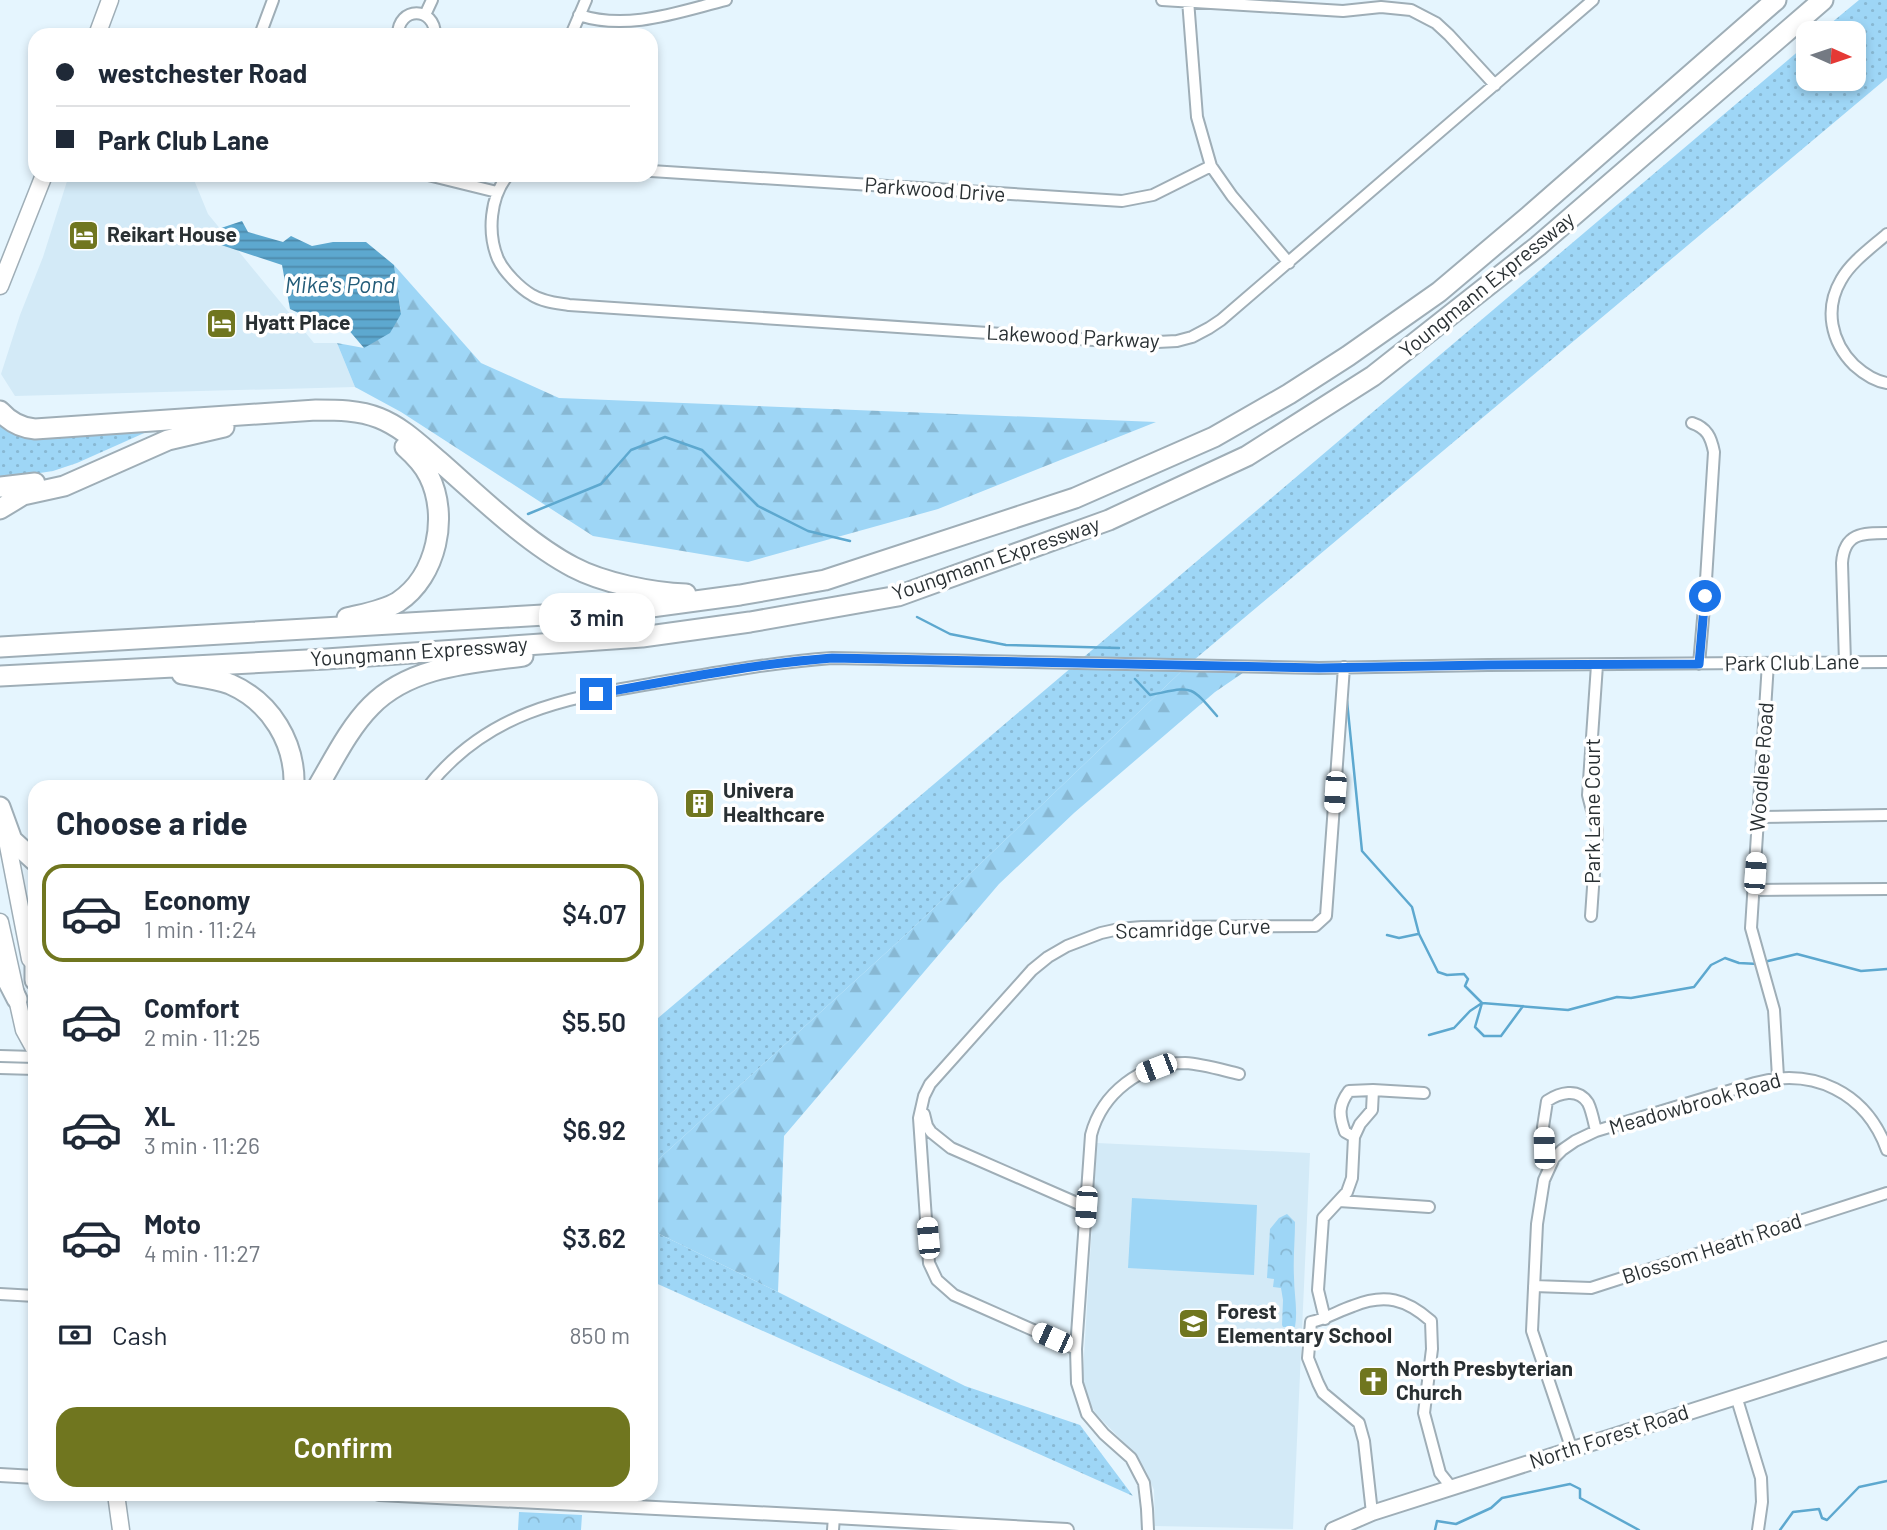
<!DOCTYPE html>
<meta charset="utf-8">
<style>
body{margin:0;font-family:Barlow,sans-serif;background:#f6f6f7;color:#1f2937;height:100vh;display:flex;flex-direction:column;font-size:26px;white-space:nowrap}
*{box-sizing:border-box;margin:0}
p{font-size:23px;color:#747a83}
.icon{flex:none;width:38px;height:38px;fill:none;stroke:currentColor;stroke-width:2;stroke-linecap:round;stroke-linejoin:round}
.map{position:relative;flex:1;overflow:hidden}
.sheet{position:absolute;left:28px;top:780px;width:630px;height:721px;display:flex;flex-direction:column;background:#fff;border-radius:21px;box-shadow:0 4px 10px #0003}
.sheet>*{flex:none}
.guide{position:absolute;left:28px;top:28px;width:630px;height:154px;border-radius:21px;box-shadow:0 4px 10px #0003;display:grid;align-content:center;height:154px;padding:0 28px;background:#fff}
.needle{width:46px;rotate:93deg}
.buttons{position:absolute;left:1796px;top:21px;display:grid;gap:14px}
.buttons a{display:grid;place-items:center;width:70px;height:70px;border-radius:14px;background:#fff;box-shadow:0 4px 10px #0003;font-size:35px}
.end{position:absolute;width:32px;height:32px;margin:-16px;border:9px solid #1a73e8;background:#fff;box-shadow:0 0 0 4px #fff}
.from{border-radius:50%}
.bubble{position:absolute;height:49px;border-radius:21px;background:#fff;box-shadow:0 4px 10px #0003;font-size:23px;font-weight:600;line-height:49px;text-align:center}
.car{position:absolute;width:21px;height:42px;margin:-21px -10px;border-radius:9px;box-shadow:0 0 5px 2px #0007;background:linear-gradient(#fff 24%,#345 0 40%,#fff 0 76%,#345 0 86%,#fff 0)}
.guide b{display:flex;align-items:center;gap:24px;height:66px;font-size:26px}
.guide b+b{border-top:2px solid #e0e1e3}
.guide i{width:18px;height:18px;background:#1f2937}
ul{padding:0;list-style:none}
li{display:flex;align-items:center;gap:21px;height:98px;margin:0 14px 10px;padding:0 14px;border:4px solid transparent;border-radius:21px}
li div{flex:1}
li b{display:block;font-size:26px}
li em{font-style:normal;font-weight:600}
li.current{border-color:#70761f}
li>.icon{width:63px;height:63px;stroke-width:1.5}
h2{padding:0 28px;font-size:32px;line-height:84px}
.pay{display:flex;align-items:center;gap:18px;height:77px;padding:0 28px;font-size:26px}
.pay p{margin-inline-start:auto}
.cta{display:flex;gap:14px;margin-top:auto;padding:14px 28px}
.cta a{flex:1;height:80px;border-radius:21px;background:#70761f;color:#fff;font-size:28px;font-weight:600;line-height:80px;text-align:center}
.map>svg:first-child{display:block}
.built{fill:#d3eaf7}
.grass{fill:url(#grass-dots)}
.forest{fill:url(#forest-firs)}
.park{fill:url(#park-crowns)}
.garden{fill:#9ed6f6}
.water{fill:url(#water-rules)}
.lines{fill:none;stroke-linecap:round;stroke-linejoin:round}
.stream{stroke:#5da8cf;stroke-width:2.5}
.minor-casing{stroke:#9faeb7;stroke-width:14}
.tertiary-casing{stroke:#9faeb7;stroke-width:16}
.secondary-casing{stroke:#9faeb7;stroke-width:18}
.primary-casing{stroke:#9faeb7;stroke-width:19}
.motorway-casing{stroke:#9faeb7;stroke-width:23}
.minor{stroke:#fff;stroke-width:10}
.tertiary{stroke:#fff;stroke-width:12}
.secondary{stroke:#fff;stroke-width:14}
.primary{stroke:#fff;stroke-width:16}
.motorway{stroke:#fff;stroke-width:19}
.route{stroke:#1a73e8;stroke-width:9}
.labels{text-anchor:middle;stroke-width:7;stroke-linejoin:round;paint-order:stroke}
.street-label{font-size:21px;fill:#293033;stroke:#fff}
.poi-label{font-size:21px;font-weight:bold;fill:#293033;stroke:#fff;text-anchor:start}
.water-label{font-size:23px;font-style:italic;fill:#235c79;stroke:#fff}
</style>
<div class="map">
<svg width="1887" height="1530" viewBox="0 0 1887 1530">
<defs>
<pattern id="grass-dots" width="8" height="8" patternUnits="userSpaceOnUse" patternTransform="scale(1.75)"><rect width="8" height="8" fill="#9ed6f6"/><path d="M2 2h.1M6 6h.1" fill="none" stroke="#88b8d3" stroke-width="1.8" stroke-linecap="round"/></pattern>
<pattern id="forest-firs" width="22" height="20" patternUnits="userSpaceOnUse" patternTransform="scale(1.75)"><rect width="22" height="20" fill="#9ed6f6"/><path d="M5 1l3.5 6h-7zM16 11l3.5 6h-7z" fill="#88b8d3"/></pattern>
<pattern id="park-crowns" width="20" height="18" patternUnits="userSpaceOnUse" patternTransform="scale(1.75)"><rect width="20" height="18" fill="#9ed6f6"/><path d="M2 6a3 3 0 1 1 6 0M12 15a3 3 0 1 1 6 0" fill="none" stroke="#88b8d3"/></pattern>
<pattern id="water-rules" width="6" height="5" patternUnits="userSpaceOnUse" patternTransform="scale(1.75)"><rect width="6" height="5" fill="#5da8cf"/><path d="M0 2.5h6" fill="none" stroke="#4d89a9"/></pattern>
</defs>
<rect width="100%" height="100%" fill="#e5f5fe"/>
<path class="built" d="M69,175h123l16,39 106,129h23l18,44 -340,9 -14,-22 19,-59 23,-58z
M1097,1143l213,10 -17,376 -138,-3 -1,-36 -8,-19 -10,-16 -40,-41 -11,-19 -2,-23z"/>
<path class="grass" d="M1859,0h28v78l-699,587 -277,265 -260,236v-142l1157,-981v36h45v-46h-34z
M0,417l151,13 -74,33 -24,8 -53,8z
M651,1230l127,62 187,94 115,39 53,71 -482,-215z"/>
<path class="forest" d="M394,265l87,98 78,35 597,24 -218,87 -190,53 -155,-26 -192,-124 -46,-25 -18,-44 27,5 37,-35z
M1188,665l65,1 -38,26 -141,121 -75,71 -215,252 -6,156 -127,-62v-64l260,-236z"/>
<path class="park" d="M1287,1214l8,8c0,18 -2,37 -1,55 0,17 4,33 1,50h-12l-1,-2 1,-25 -2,-12 -8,-1 1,-8 -7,-1 3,-49 9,-11z
M519,1512l63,3 -1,15h-63z"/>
<path class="garden" d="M1132,1198l125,7 -3,70 -126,-7z"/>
<path class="water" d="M242,221l6,11 35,10 8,-6 21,10 21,-4h33l28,23 7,49 -11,19 -26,15 -17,-20 -14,1 -43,-20 -8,-44 -64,-21 -9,-12z"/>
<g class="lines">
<path class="stream" d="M528,514l73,-30 30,-34 34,-13 37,13 56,56 50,25 42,10
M917,617l33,17 56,11 113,3
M1135,679l15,16c42,-8 39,-12 67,21
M1347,701l15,150 50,56 7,27 19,38 9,3 17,-1 4,5 -3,7 17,17 86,7 49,-13 14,1 63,-11 17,-22 14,-7 14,5 19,1
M1387,935l12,3 19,-4
M1764,962l33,-8 64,17 26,-2
M1482,1003l-7,24 9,9h17l22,-30
M1429,1035l25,-7 16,-17 12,-8
M1435,1530l2,-9 19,3 35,-16 11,-10 68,-14 10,5v9l59,32
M1780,1530l13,-18 26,-3 3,9 5,2 32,-33 28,-6"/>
<defs>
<path id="minor" d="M1162,0l181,11 38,-4 30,3 25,13 13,12 46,50
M1188,0l9,117 14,49 21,30 57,67
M425,15l7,-15
M579,15c49,16 99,-3 147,-15
M260,35l13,-35
M398,35c0,-29 37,-29 37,0
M571,35l15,-35
M651,171l471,30 31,-6 58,-29
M428,175l69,17
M508,175c-18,22 -21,58 -10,84 6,13 22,29 34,36 11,7 25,8 37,10l569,38 39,-2 15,-4 17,-9 12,-8 372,-320
M1887,234c-16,14 -36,28 -46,46 -17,29 -10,62 13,85 10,9 20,16 33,18
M1692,423c15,5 19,14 22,29l-9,144 -6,68
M1768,663l-17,265 23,82 4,67
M1845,663l-3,-100c2,-30 20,-30 45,-30
M427,788c65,-83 150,-91 246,-108 53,-9 105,-18 159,-22l487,10 169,-3 399,-3
M1759,817l128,-2
M1754,890l133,-1
M1591,916l6,-86 -9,-35 9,-130
M0,1056l35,1
M0,1068l35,1
M924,1114l3,12 4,6 20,16 135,59
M1354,1137l-9,-5c-6,-17 -7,-26 4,-41l24,-1 51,3
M1554,1158l-10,-10 -1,-21 4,-26c12,-8 31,-14 41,2 4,8 6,20 8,28
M1339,1201l90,6
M1534,1286l57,2 296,-95
M0,1294l35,2
M1325,1319l-7,-29 5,-72 24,-26 5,-14 2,-41 6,-13 12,-14 1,-20
M1076,1349l-122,-54 -17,-15 -8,-17 -10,-145 5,-22 6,-12 102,-114 16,-13 19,-11 34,-13 18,-4 23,-2 173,-1 11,-10 18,-249
M1736,1396l25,82 1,24 -4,28
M1572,1450l-40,-119 5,-107 7,-44 10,-22 8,-8 13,-9 21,-10 159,-48c58,-16 111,9 132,67
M1372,1513l-8,-72 -5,-18 -36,-30 -5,-10 -10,-25 3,-36c15,-3 27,-11 42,-16 32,-13 53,-7 78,15l1,28 -8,64 16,60 12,15
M833,1530l1,-13
M1148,1530l-1,-21 -3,-26 -13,-25 -27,-24 -17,-20 -10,-31 -1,-34 15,-214c11,-42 50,-72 94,-72 18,1 37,7 54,11"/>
<path id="tertiary" d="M0,1475l35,2
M379,1494l455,23 233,13"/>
<path id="secondary" d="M1333,1530l39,-17 515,-164"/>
<path id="primary" d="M97,35l13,-35
M0,286l44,-111
M5,830l25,129
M0,922l24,108 11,20
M116,1494l5,36"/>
<path id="motorway" d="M0,411c9,10 21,17 35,18l281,-19c21,0 43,0 63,8 23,9 41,27 60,43 40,35 88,82 134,106 30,16 80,26 113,27
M0,487l35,-4
M0,509l23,-14 41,-9 104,-46 56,-13
M347,618c16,-4 36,-7 51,-16 39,-26 51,-86 31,-126 -6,-12 -15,-21 -24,-29
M0,647l629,-37 111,-15 85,-15 250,-82 139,-61 75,-43 59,-38 91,-64 90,-76 247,-216
M182,674c16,3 33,4 48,10 41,18 66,59 64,104
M0,676l326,-17 316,-22 108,-15 148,-26 211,-76 138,-64 126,-80 165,-130 285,-246
M317,788c16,-27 32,-60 54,-82 39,-40 100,-43 152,-50
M0,807l12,33 23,21
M0,966l17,33
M35,980v-43"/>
</defs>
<use href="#minor" class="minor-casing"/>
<use href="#tertiary" class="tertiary-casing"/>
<use href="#secondary" class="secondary-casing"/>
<use href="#primary" class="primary-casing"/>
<use href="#motorway" class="motorway-casing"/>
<use href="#minor" class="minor"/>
<use href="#tertiary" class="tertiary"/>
<use href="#secondary" class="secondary"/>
<use href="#primary" class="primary"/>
<use href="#motorway" class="motorway"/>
</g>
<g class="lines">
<path class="route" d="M596,694c78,-14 156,-30 236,-36l487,10 169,-3 211,-1 6,-68"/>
</g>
<defs>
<symbol id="hotel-square" viewBox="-11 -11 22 22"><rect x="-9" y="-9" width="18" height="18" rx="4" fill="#70761f" stroke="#fff"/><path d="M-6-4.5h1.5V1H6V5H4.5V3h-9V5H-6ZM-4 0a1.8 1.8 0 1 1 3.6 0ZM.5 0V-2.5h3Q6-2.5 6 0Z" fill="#fff"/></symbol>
<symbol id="building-square" viewBox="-11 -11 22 22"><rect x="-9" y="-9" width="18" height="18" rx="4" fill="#70761f" stroke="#fff"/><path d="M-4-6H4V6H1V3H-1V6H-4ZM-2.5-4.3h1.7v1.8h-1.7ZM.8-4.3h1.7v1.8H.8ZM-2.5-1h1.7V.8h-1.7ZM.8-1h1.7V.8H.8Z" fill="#fff"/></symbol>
<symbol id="school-square" viewBox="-11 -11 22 22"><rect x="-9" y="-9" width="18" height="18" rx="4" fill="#70761f" stroke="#fff"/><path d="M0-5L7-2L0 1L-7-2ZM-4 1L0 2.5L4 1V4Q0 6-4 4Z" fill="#fff"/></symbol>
<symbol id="church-square" viewBox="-11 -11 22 22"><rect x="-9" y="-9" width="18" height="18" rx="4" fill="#70761f" stroke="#fff"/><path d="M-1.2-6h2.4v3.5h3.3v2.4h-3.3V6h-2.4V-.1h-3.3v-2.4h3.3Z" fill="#fff"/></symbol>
</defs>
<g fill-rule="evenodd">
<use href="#hotel-square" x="66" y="218" width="35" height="35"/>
<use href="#hotel-square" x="204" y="306" width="35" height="35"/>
<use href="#building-square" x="682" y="786" width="35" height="35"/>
<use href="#school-square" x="1176" y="1306" width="35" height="35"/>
<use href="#church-square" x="1356" y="1364" width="35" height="35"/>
</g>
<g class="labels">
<g class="street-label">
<text transform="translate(935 190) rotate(4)" y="7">Parkwood Drive</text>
<text transform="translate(1487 285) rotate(-39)" y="7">Youngmann Expressway</text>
<text transform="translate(1073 337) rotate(3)" y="7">Lakewood Parkway</text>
<text transform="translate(996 559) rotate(-19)" y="7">Youngmann Expressway</text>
<text transform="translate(419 652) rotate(-4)" y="7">Youngmann Expressway</text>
<text transform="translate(1792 663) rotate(-1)" y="7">Park Club Lane</text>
<text transform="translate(1762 767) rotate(-86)" y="7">Woodlee Road</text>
<text transform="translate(1593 811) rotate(-90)" y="7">Park Lane Court</text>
<text transform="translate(1193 929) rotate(-2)" y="7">Scamridge Curve</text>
<text transform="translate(1695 1104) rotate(-16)" y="7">Meadowbrook Road</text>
<text transform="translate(1712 1249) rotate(-18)" y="7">Blossom Heath Road</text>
<text transform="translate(1609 1437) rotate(-18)" y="7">North Forest Road</text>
</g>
<g class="poi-label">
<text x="107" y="242">Reikart House</text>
<text x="245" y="330">Hyatt Place</text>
<text x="723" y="798">Univera<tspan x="723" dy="24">Healthcare</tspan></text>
<text x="1217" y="1319">Forest<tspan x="1217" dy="24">Elementary School</tspan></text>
<text x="1396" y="1376">North Presbyterian<tspan x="1396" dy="24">Church</tspan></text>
</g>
<g class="water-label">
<text x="340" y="293">Mike's Pond</text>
</g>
</g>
</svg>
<div class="buttons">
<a><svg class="needle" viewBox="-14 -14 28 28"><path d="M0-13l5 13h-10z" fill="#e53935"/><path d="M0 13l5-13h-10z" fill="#747a83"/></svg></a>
</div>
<i class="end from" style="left:1705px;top:596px"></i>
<i class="end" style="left:596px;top:694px"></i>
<div class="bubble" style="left:539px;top:593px;width:116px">3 min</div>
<i class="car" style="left:1335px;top:792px;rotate:184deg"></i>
<i class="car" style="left:1755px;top:873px;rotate:4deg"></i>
<i class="car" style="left:1156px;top:1068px;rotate:249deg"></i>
<i class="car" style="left:1544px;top:1148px;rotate:358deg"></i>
<i class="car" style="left:1086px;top:1207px;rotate:184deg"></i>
<i class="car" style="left:928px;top:1238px;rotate:355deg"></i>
<i class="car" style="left:1052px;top:1338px;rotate:294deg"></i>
<div class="guide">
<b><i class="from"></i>westchester Road</b>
<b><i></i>Park Club Lane</b>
</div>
<section class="sheet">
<h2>Choose a ride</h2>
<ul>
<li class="current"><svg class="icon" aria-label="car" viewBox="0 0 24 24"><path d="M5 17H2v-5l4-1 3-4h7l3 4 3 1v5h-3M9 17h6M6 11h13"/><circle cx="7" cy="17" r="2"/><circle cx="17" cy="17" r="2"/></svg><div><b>Economy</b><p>1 min · 11:24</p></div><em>$4.07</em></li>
<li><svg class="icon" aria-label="car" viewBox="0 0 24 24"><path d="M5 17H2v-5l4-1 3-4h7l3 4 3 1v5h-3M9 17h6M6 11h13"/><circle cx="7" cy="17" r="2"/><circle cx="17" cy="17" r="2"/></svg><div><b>Comfort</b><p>2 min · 11:25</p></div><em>$5.50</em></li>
<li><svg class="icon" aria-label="car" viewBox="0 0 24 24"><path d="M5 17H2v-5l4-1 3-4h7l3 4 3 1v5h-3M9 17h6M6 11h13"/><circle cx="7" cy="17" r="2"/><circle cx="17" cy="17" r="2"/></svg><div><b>XL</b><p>3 min · 11:26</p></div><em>$6.92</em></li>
<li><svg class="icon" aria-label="car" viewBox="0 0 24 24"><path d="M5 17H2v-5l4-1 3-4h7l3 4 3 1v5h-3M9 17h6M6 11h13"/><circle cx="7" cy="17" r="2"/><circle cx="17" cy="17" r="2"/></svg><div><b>Moto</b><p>4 min · 11:27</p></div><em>$3.62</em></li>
</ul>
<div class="pay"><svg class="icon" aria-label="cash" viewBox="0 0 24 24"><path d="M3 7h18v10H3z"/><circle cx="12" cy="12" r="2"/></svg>Cash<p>850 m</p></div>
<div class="cta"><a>Confirm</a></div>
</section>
</div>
